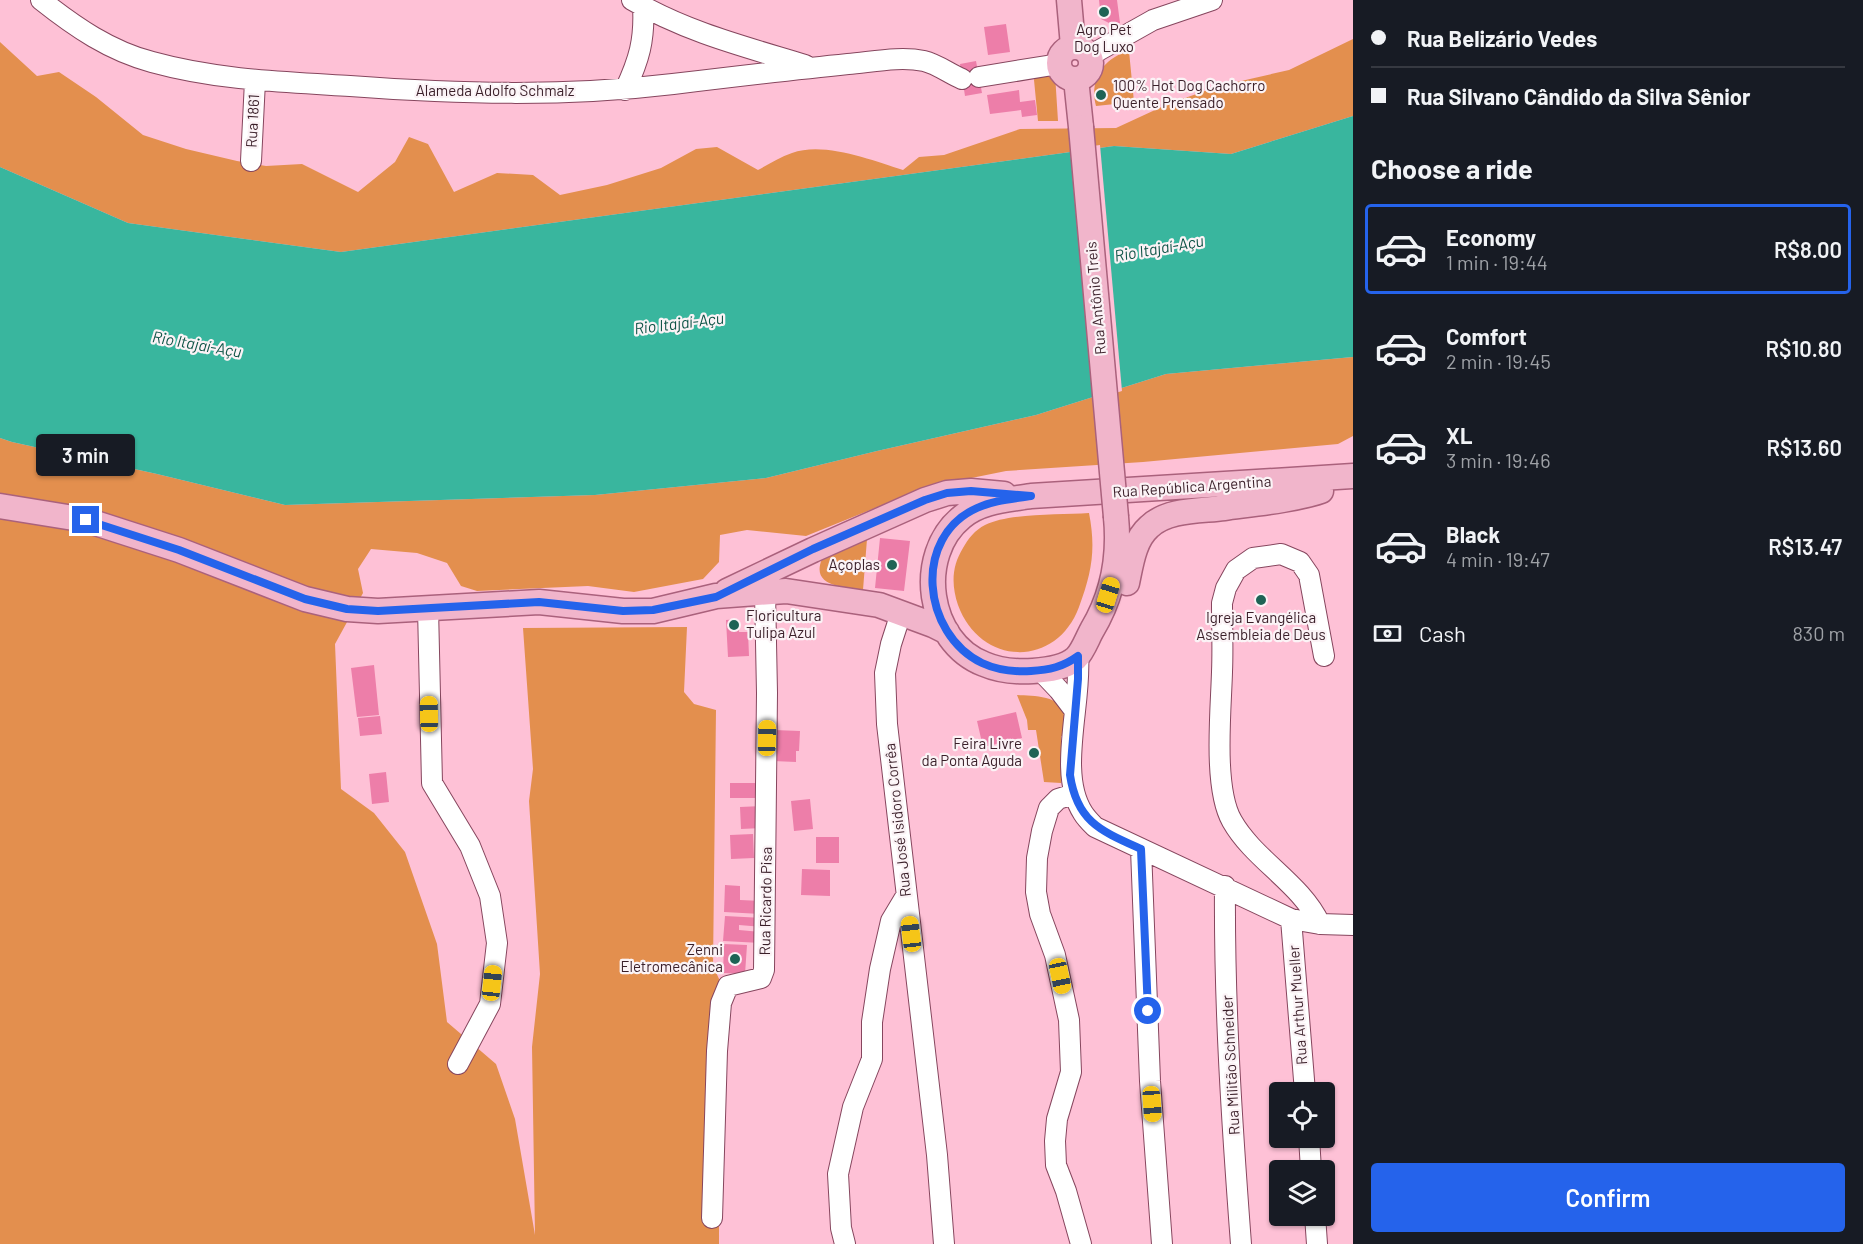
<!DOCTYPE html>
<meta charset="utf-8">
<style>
body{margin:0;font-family:Barlow,sans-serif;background:#20242c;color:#f1f3f6;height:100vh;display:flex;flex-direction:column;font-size:22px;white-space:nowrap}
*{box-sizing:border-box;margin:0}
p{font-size:20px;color:#9ea1a6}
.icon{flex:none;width:33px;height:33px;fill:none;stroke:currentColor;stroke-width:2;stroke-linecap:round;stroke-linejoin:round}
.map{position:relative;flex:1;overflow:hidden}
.sheet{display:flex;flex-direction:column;background:#171b24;width:510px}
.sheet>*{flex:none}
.banner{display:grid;align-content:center;height:132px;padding:0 18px;background:#171b24}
.tools{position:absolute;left:1269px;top:1082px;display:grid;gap:12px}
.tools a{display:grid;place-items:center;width:66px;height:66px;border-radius:6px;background:#171b24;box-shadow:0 2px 4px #0004;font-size:30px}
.end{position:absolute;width:27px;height:27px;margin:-14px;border:8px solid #2563eb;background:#fff;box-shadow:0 0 0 3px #fff}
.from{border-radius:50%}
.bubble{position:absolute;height:42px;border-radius:6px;background:#171b24;box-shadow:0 2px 4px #0004;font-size:20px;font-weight:600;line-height:42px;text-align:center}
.car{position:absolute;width:18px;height:36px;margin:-18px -9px;border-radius:8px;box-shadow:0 0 4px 2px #0007;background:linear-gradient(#f5c518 24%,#345 0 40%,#f5c518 0 76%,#345 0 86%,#f5c518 0)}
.banner b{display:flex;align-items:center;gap:21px;height:57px;font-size:22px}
.banner b+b{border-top:2px solid #363941}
.banner i{width:15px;height:15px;background:#f1f3f6}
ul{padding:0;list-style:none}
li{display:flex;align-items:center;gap:18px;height:90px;margin:0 12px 9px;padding:0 6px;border:3px solid transparent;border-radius:6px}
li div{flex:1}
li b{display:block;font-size:22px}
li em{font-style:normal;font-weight:600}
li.active{border-color:#2563eb}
li>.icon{width:54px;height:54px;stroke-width:1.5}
h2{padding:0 18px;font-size:27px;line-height:72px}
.pay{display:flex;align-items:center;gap:15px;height:66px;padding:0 18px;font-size:22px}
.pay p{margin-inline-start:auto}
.button{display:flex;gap:12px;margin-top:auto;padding:12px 18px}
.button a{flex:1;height:69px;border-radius:6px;background:#2563eb;color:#fff;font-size:24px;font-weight:600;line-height:69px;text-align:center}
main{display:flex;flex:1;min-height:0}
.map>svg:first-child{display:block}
.green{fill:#e38f4e}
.water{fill:#39b69e}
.pier{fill:#fec1d6}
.building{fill:#ed7ea9}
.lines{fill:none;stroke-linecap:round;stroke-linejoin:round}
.minor-casing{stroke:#86465e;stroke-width:22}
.major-casing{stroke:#aa617c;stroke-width:27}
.minor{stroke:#fff;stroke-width:20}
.major{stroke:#f1b5cb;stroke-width:24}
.major-bridge-casing{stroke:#aa617c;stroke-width:27;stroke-linecap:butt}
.major-bridge{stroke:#f1b5cb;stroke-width:24}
.route{stroke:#2563eb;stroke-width:8}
.poi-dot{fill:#1e6355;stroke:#fbf3f6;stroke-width:2}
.labels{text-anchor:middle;stroke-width:4.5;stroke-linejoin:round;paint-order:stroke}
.poi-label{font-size:15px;fill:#3a1f29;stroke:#fbf3f6;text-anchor:end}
.street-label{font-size:15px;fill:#3a1f29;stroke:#fbf3f6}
.water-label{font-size:16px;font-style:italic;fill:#0e5447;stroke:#fbf3f6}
</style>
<main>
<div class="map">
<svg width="1353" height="1244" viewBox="0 0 1353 1244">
<rect width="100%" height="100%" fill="#fec1d6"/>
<path class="green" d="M1353,39v77l-122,38 -117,-8 -773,106 -213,-29 -128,-56v-125l37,34 22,-4 37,25 47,38 43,14 51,12 29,5 36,-2 56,28 37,-30 14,-25 19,7 26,48 43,-19 36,2 27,20 47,-10 54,-17 35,-19 21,-2 41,23c11,-6 22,-13 34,-17 31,-12 80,7 111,17l16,-13 25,-2 76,-26 96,-1 52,-24 51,-18 70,-16z
M1129,51l5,51 -38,4c-7,-26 7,-48 33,-55z
M1055,74l3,47h-20l-4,-41 1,-3z
M1353,357v79l-15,8 -195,18 -137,9 -79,16 -121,49 -59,-6 -27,5 -1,27 -16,17 -69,13 -46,-6 -111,5 -16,-5 -14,-23 -30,-10 -46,-4 -13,20 5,24 -28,51 6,145 33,24 31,39 32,92 10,78 49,42 19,55 20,116 -3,-188 8,-73 -11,-173 4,-32 -10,-141 164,-1 -3,65 10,12 22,6 -3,256 7,15 -1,263h-719v-806l12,4 145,32 128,31 310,-10 171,-17 111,-27 159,-36 130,-41z
M1089,513c7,36 3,59 -10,94 -23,62 -99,59 -121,-2 -7,-21 -6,-39 5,-57 5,-9 12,-18 22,-23 24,-12 75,-10 104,-12z
M867,539l-4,51c-18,-3 -53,-3 -41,-31z
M1017,695c17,1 44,0 50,21 1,6 1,13 2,19l-8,1v47l-17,-1 -8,-52h-8l-1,-10z"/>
<path class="water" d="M1353,116v241l-187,17 -130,41 -159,36 -111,27 -171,17 -310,10 -128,-31 -145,-32 -12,-4v-271l128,56 213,29 773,-106 117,8z"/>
<path class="pier" d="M1100,145l22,246 -29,9 -23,-251z"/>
<path class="building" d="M1099,0h18l3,23 -9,1 -10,-5z
M1006,24l4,28 -22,3 -4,-28z
M976,61l6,32 -17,3 -5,-32z
M1019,90l1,12 15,-2 2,15 -15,2 -1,-7 -31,4 -3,-19z
M880,538l30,3 -6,50 -29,-3z
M738,619l1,13h9l1,24 -21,1 -2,-37z
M374,665l5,50 -22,2 -6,-49z
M1016,712l6,26 -39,9 -6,-26z
M380,716l2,18 -22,2 -2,-18z
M774,730l26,1 -1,20h-3v11l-23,-1z
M386,772l3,30 -17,2 -3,-30z
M730,783h25v15h-25z
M810,799l3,30 -19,2 -3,-30z
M762,806v22l-21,1 -1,-22z
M753,834l1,24 -23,1 -1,-24z
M816,837h23v26h-23z
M802,869l28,1v26l-29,-1z
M725,885l15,1v14l22,1 -1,13 -37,-2z
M725,916l38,2v9l-24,-2v5l22,2v11l-38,-2z
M724,944l23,1 -2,29 -22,-1z"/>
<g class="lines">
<defs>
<path id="minor" d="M41,0c34,27 69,51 111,62 65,18 131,20 198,24 108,8 215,11 323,-2 58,-7 116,-14 175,-20 24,-2 52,-8 76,-3 13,3 26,13 38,18
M632,0c54,32 114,47 173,65
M1089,56l64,-36 59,-20
M979,77l80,-13
M625,90c14,-30 20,-50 18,-84
M251,161l4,-80
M428,608l4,175 38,63 20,50 7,47 -7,61 -32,60
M901,613l-10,31 -6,29 2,51 50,431 7,89
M1078,656c4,47 -21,117 5,157 3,5 8,10 12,14l196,92 29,5 33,1
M1040,670l19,20 16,21
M1074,794l-16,5 -9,9 -7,23 -5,27 -1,34 4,22 15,41 14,65 2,52 -14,47 -2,22 1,24 10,26 15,53
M1141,849l9,232 12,163
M1225,886c-1,119 7,239 16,358
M1291,919l14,173
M1320,924c-19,-41 -66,-64 -88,-103 -19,-33 -11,-111 -10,-149 1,-23 0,-46 0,-69l4,-15 10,-18 17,-12 28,-4 19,8 9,13 15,81
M1309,1137l2,33
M1315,1215l2,29
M712,1218l5,-167 4,-48 7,-17 33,-8 3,-8 3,-277 -2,-101
M845,1244l-4,-16 -3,-54 15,-67 19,-48v-37l8,-53 11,-48 15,-25"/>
<path id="major" d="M1069,0l4,46
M1059 63a16 16 0 1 1 32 0a16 16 0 1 1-32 0Z
M1076,79l5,48
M0,506l86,14 93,30 126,49 42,10 31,2 161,-9 84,9h30l63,-15 70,-5 93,14 54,20 14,7
M1116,517c4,41 -3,78 -24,113 -5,9 -9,21 -16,28 -11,10 -28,12 -43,13 -16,1 -33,0 -49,-7 -57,-22 -69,-109 -22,-147 19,-16 45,-17 69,-21l322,-20
M1127,583c4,-19 7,-43 22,-56 18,-18 52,-16 75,-19 29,-4 71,-8 97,-17
M727,591l86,-41 112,-50 22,-7 24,-2 33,3"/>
</defs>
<use href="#minor" class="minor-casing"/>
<use href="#major" class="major-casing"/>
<use href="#minor" class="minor"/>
<use href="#major" class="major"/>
<defs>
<path id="major-bridge" d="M1081,127l35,390"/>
</defs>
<use href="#major-bridge" class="major-bridge-casing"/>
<use href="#major-bridge" class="major-bridge"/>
</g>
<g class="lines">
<path class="route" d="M86,520l93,30 126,49 42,10 31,2 161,-9 84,9 30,-1 63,-13 97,-48 112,-49 22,-7 24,-2 60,5c-18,3 -37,4 -54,12 -65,29 -55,126 5,155 15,7 32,9 49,8 18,-1 32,-4 47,-15v23l-8,96c7,47 31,56 71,74l7,162"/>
</g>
<g class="poi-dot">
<circle cx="1104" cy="12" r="6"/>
<circle cx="1101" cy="95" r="6"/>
<circle cx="892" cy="565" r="6"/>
<circle cx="1261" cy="600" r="6"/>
<circle cx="734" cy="625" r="6"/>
<circle cx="1034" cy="753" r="6"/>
<circle cx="735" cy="959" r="6"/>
</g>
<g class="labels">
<g class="poi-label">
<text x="1104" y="35" text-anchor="middle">Agro Pet<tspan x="1104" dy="17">Dog Luxo</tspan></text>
<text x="1113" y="91" text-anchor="start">100% Hot Dog Cachorro<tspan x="1113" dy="17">Quente Prensado</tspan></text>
<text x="880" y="570">Açoplas</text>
<text x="746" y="621" text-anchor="start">Floricultura<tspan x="746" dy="17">Tulipa Azul</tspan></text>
<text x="1261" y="623" text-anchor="middle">Igreja Evangélica<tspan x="1261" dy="17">Assembleia de Deus</tspan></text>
<text x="1022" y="749">Feira Livre<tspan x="1022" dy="17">da Ponta Aguda</tspan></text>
<text x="723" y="955">Zenni<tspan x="723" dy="17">Eletromecânica</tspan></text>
</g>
<g class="street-label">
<text x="495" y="96">Alameda Adolfo Schmalz</text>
<text transform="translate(253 121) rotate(-87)" y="5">Rua 1861</text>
<text transform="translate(1096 298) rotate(-95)" y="5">Rua Antônio Treis</text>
<text transform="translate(1192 487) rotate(-4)" y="5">Rua República Argentina</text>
<text transform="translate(898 820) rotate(-96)" y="5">Rua José Isidoro Corrêa</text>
<text transform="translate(766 901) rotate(-89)" y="5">Rua Ricardo Pisa</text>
<text transform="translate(1298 1005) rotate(-94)" y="5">Rua Arthur Mueller</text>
<text transform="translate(1231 1065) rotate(-93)" y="5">Rua Militão Schneider</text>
</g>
<g class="water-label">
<text transform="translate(1159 248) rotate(-10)" y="6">Rio Itajaí-Açu</text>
<text transform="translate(679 323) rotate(-7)" y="6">Rio Itajaí-Açu</text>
<text transform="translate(197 344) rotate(10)" y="6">Rio Itajaí-Açu</text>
</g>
</g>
</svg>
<div class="tools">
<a><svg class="icon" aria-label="locate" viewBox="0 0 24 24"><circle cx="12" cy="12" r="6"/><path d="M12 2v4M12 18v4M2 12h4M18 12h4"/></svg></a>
<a><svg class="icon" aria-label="layers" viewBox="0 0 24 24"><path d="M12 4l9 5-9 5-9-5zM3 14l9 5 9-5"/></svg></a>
</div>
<i class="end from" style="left:1148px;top:1011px"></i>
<i class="end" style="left:86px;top:520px"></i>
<div class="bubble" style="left:36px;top:434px;width:99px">3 min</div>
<i class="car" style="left:1108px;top:595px;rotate:17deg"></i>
<i class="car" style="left:429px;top:714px;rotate:359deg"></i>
<i class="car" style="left:767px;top:738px;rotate:1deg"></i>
<i class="car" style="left:911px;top:934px;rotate:353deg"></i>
<i class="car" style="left:1060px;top:976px;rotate:168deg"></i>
<i class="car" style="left:492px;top:983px;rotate:6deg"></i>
<i class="car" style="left:1152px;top:1104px;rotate:176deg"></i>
</div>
<section class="sheet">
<div class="banner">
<b><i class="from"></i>Rua Belizário Vedes</b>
<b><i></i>Rua Silvano Cândido da Silva Sênior</b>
</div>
<h2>Choose a ride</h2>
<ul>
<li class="active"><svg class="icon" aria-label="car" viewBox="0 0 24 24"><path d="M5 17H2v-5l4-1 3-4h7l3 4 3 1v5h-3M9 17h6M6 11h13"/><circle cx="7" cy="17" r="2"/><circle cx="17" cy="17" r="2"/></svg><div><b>Economy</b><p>1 min · 19:44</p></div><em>R$8.00</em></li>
<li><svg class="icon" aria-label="car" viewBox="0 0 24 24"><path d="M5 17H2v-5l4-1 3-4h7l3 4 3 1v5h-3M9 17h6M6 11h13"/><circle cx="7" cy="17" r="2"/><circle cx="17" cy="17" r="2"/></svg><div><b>Comfort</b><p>2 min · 19:45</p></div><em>R$10.80</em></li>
<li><svg class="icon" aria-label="car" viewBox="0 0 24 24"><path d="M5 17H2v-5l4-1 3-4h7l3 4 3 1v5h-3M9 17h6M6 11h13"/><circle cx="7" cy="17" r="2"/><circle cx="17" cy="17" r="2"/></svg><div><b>XL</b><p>3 min · 19:46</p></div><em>R$13.60</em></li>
<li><svg class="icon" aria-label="car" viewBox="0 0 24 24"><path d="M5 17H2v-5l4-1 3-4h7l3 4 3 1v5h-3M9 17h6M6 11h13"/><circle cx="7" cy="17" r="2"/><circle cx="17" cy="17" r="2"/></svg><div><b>Black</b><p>4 min · 19:47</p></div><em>R$13.47</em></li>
</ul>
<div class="pay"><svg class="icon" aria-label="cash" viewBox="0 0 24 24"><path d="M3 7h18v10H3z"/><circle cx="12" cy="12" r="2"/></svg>Cash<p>830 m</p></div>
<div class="button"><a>Confirm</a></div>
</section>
</main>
